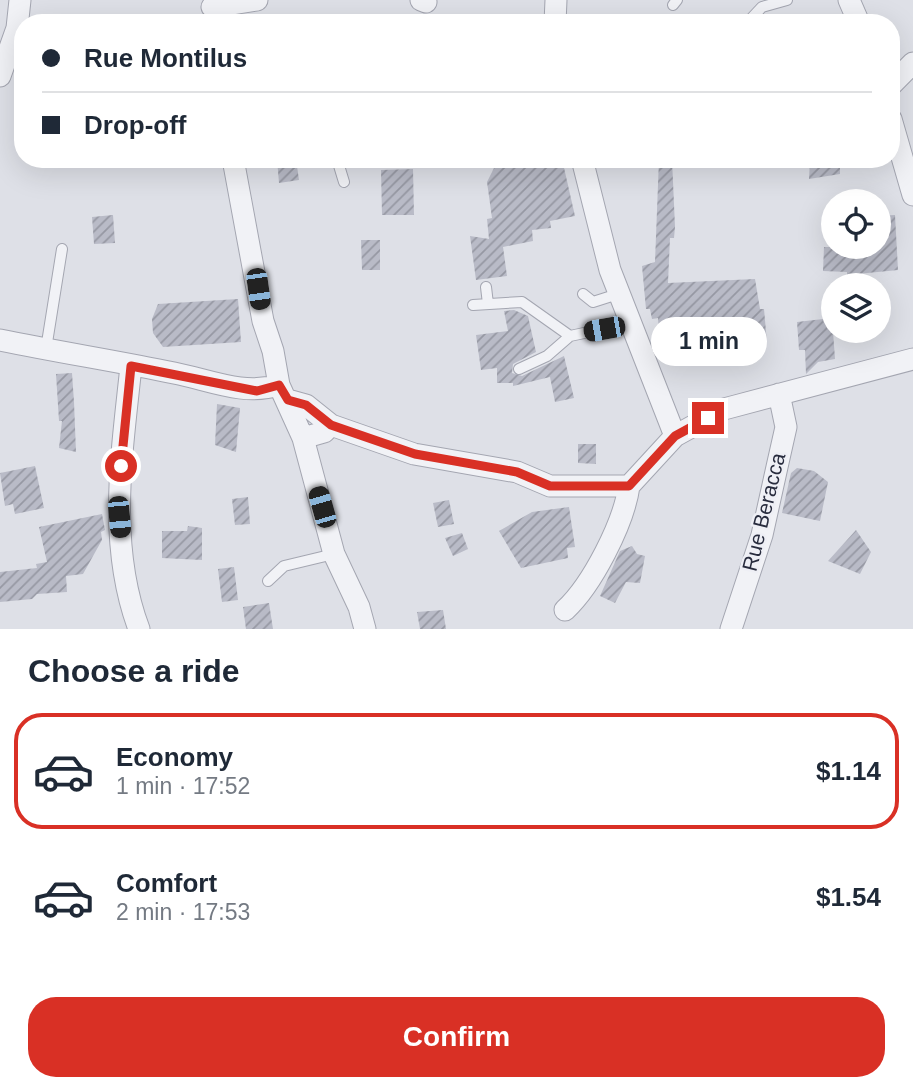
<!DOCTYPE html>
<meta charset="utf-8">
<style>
body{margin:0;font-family:Arial,sans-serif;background:#f2f2f3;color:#1f2937;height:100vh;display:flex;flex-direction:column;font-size:26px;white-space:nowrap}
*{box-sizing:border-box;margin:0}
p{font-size:23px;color:#747a83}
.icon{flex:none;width:38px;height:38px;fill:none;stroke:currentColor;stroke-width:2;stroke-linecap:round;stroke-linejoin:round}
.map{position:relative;height:629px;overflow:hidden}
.side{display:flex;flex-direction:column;background:#fff;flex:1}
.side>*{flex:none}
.guide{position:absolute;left:14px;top:14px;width:886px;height:154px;border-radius:28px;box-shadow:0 7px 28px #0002;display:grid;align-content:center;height:154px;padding:0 28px;background:#fff}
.tools{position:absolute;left:821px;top:189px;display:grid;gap:14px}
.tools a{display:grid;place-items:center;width:70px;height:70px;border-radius:50%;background:#fff;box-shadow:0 7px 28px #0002;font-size:35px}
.end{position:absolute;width:32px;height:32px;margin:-16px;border:9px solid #d93025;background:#fff;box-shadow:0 0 0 4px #fff}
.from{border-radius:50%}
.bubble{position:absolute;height:49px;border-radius:24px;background:#fff;box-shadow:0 7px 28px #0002;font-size:23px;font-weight:700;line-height:49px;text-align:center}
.car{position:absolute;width:21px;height:42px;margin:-21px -10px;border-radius:9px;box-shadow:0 0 5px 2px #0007;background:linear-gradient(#222 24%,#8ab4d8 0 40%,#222 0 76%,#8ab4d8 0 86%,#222 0)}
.guide b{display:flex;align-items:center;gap:24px;height:66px;font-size:26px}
.guide b+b{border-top:2px solid #e0e1e3}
.guide i{width:18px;height:18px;background:#1f2937}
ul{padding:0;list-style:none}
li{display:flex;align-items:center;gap:21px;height:116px;margin:0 14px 10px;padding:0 14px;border:4px solid transparent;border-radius:28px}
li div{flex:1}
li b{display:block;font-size:26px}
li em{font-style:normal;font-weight:700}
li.on{border-color:#d93025}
li>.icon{width:63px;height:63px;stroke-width:1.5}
h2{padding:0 28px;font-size:32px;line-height:84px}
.primary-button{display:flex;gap:14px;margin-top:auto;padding:14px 28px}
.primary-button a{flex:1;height:80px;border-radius:28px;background:#d93025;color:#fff;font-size:28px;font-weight:700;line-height:80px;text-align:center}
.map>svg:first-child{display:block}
.building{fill:url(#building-hatch)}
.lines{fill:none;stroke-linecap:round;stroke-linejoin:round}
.lane-casing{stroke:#a4a6b1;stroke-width:12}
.street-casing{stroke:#a4a6b1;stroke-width:23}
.lane{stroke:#f1f2f6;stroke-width:10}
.street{stroke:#f1f2f6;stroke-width:21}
.route{stroke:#d93025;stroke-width:9}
.labels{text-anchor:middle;stroke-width:5;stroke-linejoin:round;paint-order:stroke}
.street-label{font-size:21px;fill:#282c3e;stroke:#eeeff5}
</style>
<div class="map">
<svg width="913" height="629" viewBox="0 0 913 629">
<defs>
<pattern id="building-hatch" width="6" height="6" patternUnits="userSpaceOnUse" patternTransform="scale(1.75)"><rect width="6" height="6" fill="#b9bbc7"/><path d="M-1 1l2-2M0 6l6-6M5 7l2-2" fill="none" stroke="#9698a3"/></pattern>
</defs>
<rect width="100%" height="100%" fill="#dee0e7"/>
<path class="building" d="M277,159h19l3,21 -20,3z
M530,159h32l13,57 -25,5 1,7 -19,2 1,11 -30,6 4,29 -31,4 -6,-44 19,3 -2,-20 5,-1 -5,-36 8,-16z
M659,159h13l3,68 -1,11h-4l-2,45 87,-4 5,30h4l3,34 -13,1 -4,15 -19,1 -7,-35 -65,7 -1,-14 -6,1 -2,-10h-4l-4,-43 13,-4z
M810,159h30v15l-31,5z
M413,169l1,46h-32l-1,-45z
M113,215l2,28 -21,1 -2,-27z
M895,215l3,55 -51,5v-3l-24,-1 1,-24h54v-31z
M361,240h19v30h-18z
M238,299l3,43 -78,5 -10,-14 -1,-14 6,-15z
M514,310l14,6 8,36 -23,12 -1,9 10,3 42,-20 10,42 -19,4 -5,-25 -37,9v-3h-16v-15l-16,2 -5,-35 32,-4 -4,-20z
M832,318l3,41 -17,3 -12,12 -1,-24h-6l-2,-28z
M72,373l2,29 2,50 -17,-4 3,-27h-3l-3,-47z
M217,404l23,4 -4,44 -21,-7z
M578,444h18v20l-18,-1z
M35,466l9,42 -29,6 -2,-10 -8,2 -5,-33z
M797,468l17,3 14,11 -8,39 -38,-8 9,-40z
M248,497l2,27 -15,1 -3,-26z
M449,500l5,24 -16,3 -5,-24z
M569,507l6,40 -8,1 1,10 -47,10 -22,-37 33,-19z
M102,514l3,16 -4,2 1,8 -19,34 -17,2 1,16 -30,2 -5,5 -32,3v-30l37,-4 -1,-4 11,-2 -8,-35z
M188,526l14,2v32l-40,-2v-27h25z
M856,530l15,22 -11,22 -32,-13z
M462,533l6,16 -15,7 -8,-18z
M632,546l5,8 8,2 -5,27 -14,-1 -11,21 -15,-7 20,-45z
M234,567l4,33 -16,2 -4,-33z
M269,603l4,26h-27l-3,-22z
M443,610l3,19h-26l-3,-17z"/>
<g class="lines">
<defs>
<path id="lane" d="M673,5l4,-5
M747,23l15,-16 25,-7
M337,159l7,23
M486,287l2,17
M583,294l10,8 25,-8
M473,305l49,-3 48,34
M46,349l16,-100
M519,369l28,-13 23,-20 61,-13
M268,581l16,-15 50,-12"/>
<path id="street" d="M421,0l5,2
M849,0l10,23
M212,7l45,-7
M555,23l1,-23
M0,76l17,-48 3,-28
M891,85l22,-22
M891,119l22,76
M233,159l30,162 10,30 6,34 24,53 31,116 25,53 6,22
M582,159l28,111 65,166
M0,340c58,12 116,21 174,33 36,7 69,23 105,12
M131,366c-9,87 -24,178 8,263
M288,400l18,5 25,20
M303,438l21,-6 7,-7 83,29 103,18 33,14h79l46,-50 49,-27 189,-50
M565,610c27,-25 59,-87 64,-124
M731,629l31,-94 15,-68 9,-40 -7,-33"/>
</defs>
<use href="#lane" class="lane-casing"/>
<use href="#street" class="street-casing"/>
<use href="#lane" class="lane"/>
<use href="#street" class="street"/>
</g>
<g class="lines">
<path class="route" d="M121,466l10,-100 126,25 22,-6 9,15 18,5 25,20 84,29 102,18 33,14h79l46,-50 33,-18"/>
</g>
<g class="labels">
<g class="street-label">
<text transform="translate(764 512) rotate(-76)" y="7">Rue Beracca</text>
</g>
</g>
</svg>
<div class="tools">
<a><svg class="icon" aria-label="locate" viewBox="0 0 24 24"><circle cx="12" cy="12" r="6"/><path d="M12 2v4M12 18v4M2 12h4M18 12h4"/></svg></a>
<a><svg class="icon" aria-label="layers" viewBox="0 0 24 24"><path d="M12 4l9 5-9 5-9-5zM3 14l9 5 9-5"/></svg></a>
</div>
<i class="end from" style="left:121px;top:466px"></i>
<i class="end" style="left:708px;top:418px"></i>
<div class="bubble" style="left:651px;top:317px;width:116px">1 min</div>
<i class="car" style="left:258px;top:289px;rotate:172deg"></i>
<i class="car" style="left:604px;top:329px;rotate:260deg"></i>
<i class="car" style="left:322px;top:507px;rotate:344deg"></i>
<i class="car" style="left:119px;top:517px;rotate:175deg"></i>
<div class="guide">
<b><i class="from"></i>Rue Montilus</b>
<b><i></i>Drop-off</b>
</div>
</div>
<section class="side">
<h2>Choose a ride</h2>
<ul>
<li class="on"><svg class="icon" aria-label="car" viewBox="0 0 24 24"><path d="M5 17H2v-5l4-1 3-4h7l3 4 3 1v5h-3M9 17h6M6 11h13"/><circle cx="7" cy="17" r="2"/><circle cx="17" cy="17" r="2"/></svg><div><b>Economy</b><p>1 min · 17:52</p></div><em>$1.14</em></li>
<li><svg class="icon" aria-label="car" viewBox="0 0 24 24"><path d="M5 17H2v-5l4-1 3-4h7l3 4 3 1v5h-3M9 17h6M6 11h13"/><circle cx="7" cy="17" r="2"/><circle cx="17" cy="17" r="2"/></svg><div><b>Comfort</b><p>2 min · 17:53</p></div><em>$1.54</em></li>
</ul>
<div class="primary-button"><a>Confirm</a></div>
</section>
